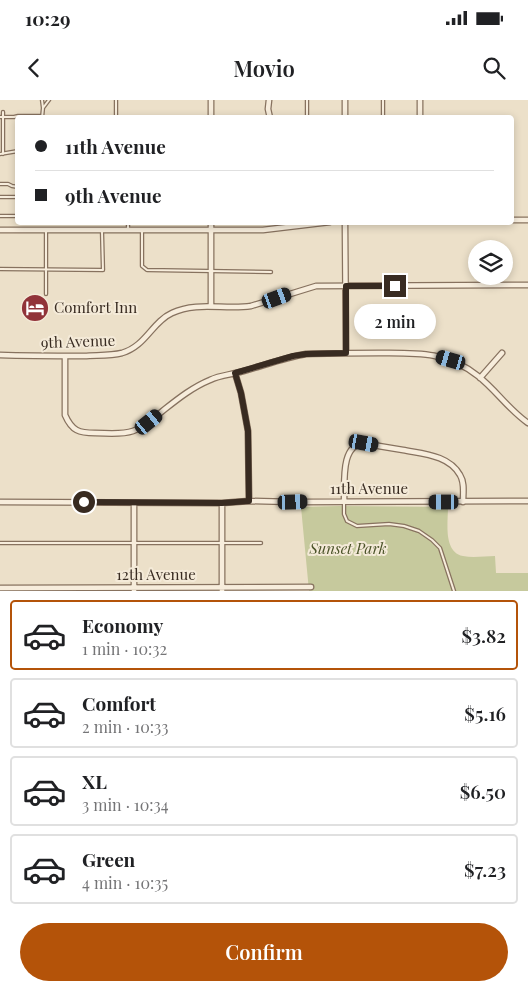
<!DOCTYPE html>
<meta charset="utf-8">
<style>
body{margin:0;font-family:"Playfair Display",serif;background:#f6f6f6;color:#202124;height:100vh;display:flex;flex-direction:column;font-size:19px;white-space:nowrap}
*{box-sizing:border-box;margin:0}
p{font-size:16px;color:#757577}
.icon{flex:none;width:28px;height:28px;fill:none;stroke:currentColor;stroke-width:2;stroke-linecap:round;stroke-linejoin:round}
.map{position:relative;height:491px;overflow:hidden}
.details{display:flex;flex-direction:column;background:#fff;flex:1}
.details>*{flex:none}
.guide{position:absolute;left:15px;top:15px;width:499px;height:110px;border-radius:5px;box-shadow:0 2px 8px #0003;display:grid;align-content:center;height:110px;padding:0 20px;background:#fff}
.controls{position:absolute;left:468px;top:140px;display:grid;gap:10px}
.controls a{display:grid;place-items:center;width:45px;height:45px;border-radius:50%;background:#fff;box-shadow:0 2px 8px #0003;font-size:25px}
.end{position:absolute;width:22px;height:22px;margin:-11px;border:6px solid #382b21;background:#fff;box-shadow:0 0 0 2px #fff}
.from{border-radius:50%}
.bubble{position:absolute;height:35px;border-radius:18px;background:#fff;box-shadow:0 2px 8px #0003;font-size:16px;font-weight:600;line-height:35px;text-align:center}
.car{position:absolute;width:15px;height:30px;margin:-15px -8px;border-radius:6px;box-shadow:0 0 4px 1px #0007;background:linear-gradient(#222 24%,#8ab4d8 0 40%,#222 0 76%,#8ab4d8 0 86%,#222 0)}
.guide b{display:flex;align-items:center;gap:18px;height:48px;font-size:19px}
.guide b+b{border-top:1px solid #e0e0e0}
.guide i{width:12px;height:12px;background:#202124}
ul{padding:9px 0 0;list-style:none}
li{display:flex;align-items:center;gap:15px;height:70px;margin:0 10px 8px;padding:0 10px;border:2px solid #e0e0e0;border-radius:5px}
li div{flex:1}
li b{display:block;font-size:19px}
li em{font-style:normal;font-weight:600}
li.active{border-color:#b45309}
li>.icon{width:45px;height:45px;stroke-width:1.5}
.action{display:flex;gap:10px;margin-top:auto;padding:10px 20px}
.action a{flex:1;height:58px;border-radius:30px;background:#b45309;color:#fff;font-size:20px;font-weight:600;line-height:58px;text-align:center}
.status{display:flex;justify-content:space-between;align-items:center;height:35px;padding:0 25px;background:#fff;direction:ltr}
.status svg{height:14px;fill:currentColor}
header{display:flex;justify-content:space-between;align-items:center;height:65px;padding:0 20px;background:#fff;font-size:22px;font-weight:600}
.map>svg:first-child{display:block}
.green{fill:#c6c99d}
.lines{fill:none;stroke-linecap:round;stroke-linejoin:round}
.lane-casing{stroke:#87725f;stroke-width:4.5}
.street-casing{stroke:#87725f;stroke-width:7}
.lane{stroke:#f7eddc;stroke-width:2}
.street{stroke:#f7eddc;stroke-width:4.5}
.route{stroke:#382b21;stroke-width:6}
.labels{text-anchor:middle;stroke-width:4;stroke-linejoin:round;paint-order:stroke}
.poi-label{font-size:15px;fill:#382b21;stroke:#f4ead8;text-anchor:start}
.street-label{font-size:15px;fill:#382b21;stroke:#f4ead8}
.park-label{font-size:15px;font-style:italic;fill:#4b5329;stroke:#f4ead8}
</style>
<div class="status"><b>10:29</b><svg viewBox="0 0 49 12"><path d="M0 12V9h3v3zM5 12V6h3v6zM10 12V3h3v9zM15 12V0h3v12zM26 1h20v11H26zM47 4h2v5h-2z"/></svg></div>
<header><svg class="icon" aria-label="back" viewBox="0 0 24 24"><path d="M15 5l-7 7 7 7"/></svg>Movio<svg class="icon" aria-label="search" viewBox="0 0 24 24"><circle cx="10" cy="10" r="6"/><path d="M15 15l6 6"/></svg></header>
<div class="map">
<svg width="528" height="491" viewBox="0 0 528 491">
<rect width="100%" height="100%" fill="#ece0c9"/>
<path class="green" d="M339,406l109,1c0,15 -5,45 15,49 10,2 22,0 32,0l1,17h32v18h-219l-8,-84z"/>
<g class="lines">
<defs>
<path id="lane" d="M42,0l1,8
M0,17h14l4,-1h24
M42,18l1,-10 6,-8
M116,18v-18
M307,18v-18
M383,18v-18
M0,54l18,-3
M3,54v-42
M0,84h8l4,2 6,1
M0,97h18
M0,116h18
M128,122v8
M142,130v36l5,4 124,2
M0,169l103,1 -1,-38
M46,194v-62
M344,404v10l3,7 10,5 32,-2 15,2 15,5 13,9 8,8 14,43
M0,443h261"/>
<path id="street" d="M211,0v18
M269,0l-1,9 2,9
M345,0v18
M420,18v-18
M511,120h17
M345,122l1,131
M0,130h263l67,-8
M211,206v-84
M0,255c28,1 56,1 84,1 13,-1 26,0 38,-3 24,-7 30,-31 50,-40 25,-12 53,-3 79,-7l65,-20 212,-1
M65,256v59c7,16 14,18 30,18 12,0 26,2 38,-2 12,-4 22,-14 32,-22 14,-11 28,-22 45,-29 8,-4 17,-5 26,-7 24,-6 46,-15 70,-19 25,-1 49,-1 73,-1 37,0 68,-2 99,23 18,14 31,34 50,47
M235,273l6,20 7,38 1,70
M480,278l22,-25
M0,402l222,1 27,-2 44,1 235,-1
M344,402c1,-19 -4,-57 20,-59 13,3 26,5 39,7 20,4 46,5 57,25 5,8 3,18 3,27
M0,488l311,-1
M134,491v-88
M222,491v-88"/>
</defs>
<use href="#lane" class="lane-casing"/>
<use href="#street" class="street-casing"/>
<use href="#lane" class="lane"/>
<use href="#street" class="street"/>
</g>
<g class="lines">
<path class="route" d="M84,402l138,1 27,-2 -1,-70 -7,-38 -6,-20 58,-17 13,-2 40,-1v-67h49"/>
</g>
<defs>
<symbol id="hotel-disc" viewBox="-11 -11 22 22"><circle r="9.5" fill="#913339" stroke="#f4ead8"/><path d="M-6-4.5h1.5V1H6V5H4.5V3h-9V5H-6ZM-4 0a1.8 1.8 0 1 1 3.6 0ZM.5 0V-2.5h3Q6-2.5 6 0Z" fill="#fff"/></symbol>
</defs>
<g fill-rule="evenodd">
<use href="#hotel-disc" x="19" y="192" width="32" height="32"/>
</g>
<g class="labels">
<g class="poi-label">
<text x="54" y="213">Comfort Inn</text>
</g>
<g class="street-label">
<text transform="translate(78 242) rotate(-2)" y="5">9th Avenue</text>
<text x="369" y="394">11th Avenue</text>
<text x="156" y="480">12th Avenue</text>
</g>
<g class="park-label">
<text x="348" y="454">Sunset Park</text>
</g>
</g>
</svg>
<div class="controls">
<a><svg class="icon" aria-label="layers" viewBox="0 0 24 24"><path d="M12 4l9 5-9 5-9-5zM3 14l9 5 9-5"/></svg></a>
</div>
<i class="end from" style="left:84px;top:402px"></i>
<i class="end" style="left:395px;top:186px"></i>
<div class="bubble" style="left:354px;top:204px;width:82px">2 min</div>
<i class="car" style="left:277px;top:198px;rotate:70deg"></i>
<i class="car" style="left:451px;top:260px;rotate:286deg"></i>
<i class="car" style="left:149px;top:322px;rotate:51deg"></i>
<i class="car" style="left:364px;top:343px;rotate:100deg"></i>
<i class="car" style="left:293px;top:402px;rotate:88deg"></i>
<i class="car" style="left:444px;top:402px;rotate:270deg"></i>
<div class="guide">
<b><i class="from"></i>11th Avenue</b>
<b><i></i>9th Avenue</b>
</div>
</div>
<section class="details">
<ul>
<li class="active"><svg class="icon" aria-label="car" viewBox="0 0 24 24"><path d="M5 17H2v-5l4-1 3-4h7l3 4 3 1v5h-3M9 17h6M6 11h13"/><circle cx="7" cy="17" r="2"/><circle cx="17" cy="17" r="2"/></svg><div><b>Economy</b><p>1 min · 10:32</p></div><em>$3.82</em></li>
<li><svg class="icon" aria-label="car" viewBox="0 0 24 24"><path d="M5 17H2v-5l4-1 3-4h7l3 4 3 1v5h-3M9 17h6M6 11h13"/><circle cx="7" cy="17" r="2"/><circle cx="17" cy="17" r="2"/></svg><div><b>Comfort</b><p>2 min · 10:33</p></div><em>$5.16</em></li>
<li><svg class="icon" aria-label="car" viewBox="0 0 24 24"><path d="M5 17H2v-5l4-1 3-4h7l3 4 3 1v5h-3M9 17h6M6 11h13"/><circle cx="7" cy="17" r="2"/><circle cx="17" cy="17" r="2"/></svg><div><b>XL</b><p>3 min · 10:34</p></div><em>$6.50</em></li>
<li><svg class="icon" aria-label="car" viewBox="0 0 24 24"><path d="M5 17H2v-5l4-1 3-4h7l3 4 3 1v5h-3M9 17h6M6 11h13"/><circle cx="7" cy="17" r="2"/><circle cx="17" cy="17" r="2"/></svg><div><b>Green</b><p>4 min · 10:35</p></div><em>$7.23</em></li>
</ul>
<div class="action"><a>Confirm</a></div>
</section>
